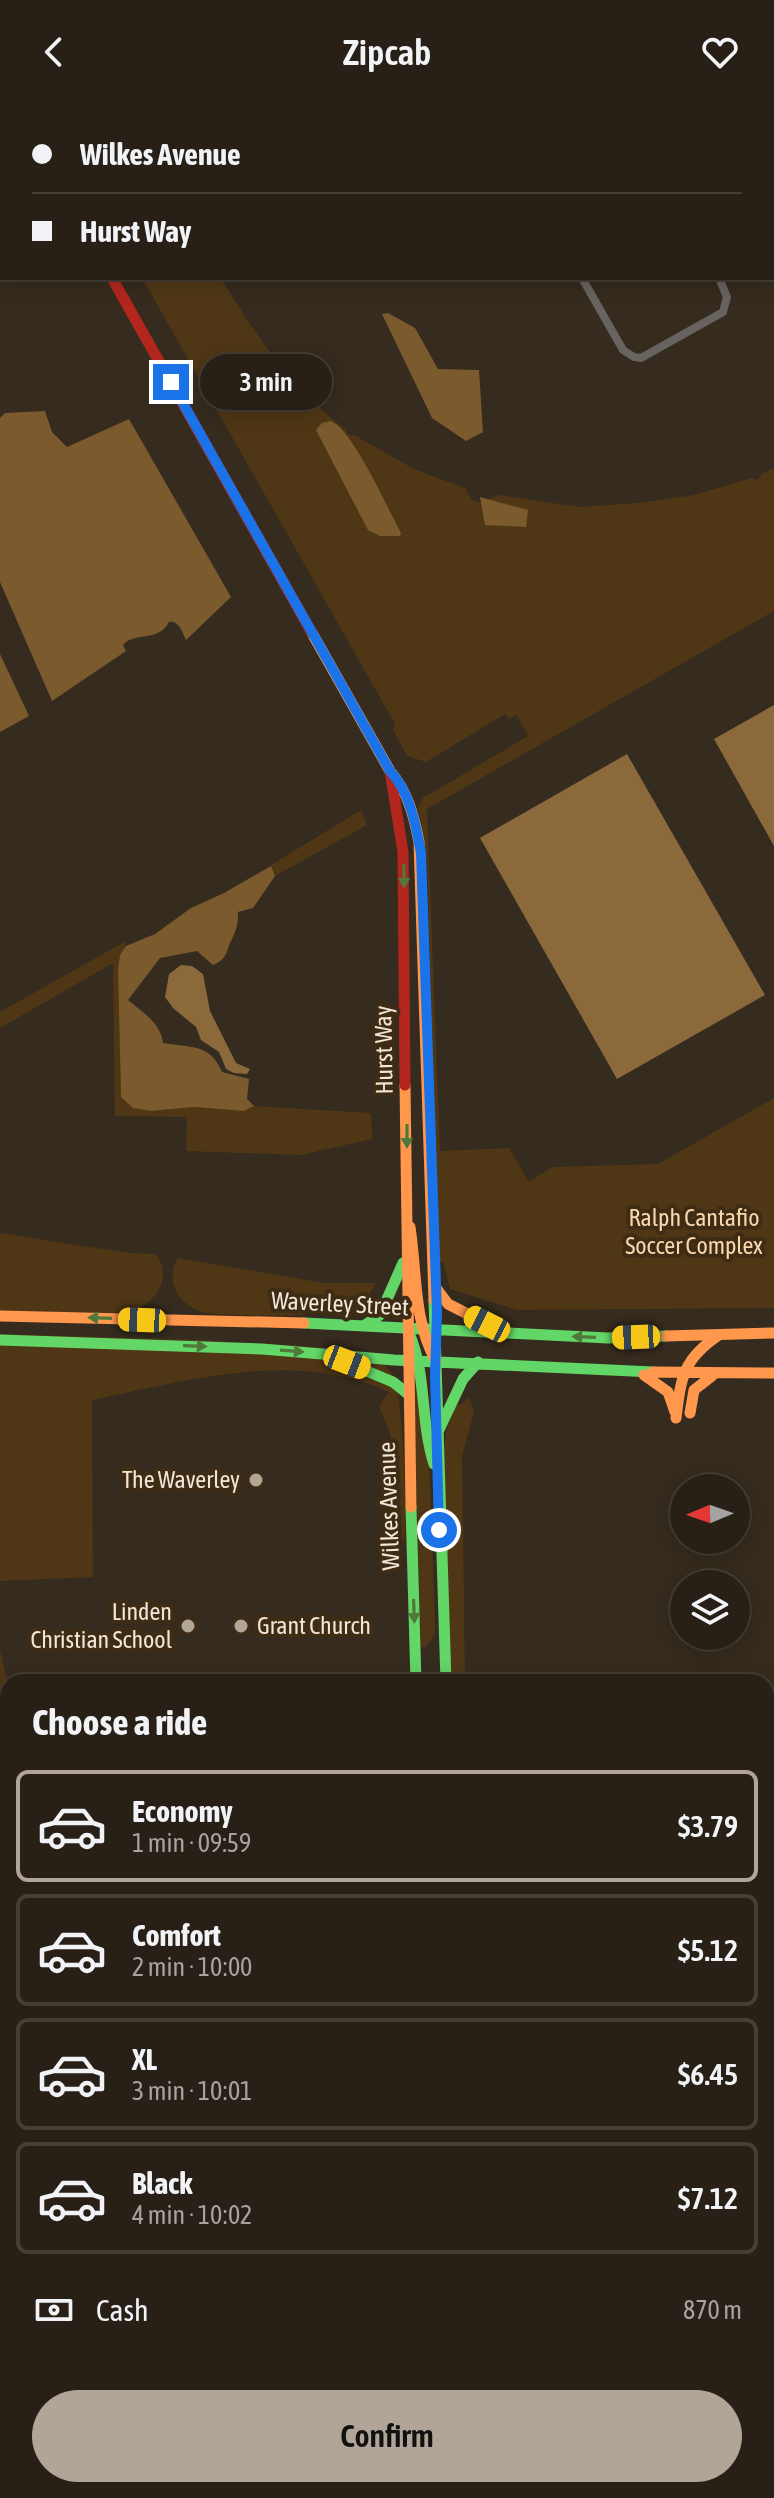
<!DOCTYPE html>
<meta charset="utf-8">
<style>
body{margin:0;font-family:"Asap Condensed",sans-serif;background:#342d23;color:#f1f3f6;height:100vh;display:flex;flex-direction:column;font-size:30px;white-space:nowrap}
*{box-sizing:border-box;margin:0}
p{font-size:26px;color:#a5a3a1}
.icon{flex:none;width:44px;height:44px;fill:none;stroke:currentColor;stroke-width:2;stroke-linecap:round;stroke-linejoin:round}
.map{position:relative;flex:1;overflow:hidden}
.panel{position:absolute;left:0px;top:1570px;width:774px;height:824px;display:flex;flex-direction:column;background:#282016;border-radius:24px 24px 0 0;box-shadow:0 4px 20px #0003,0 0 0 2px #443e35}
.panel>*{flex:none}
.guide{position:absolute;left:0px;top:0px;width:774px;height:176px;box-shadow:0 4px 20px #0003,0 0 0 2px #443e35;display:grid;align-content:center;height:176px;padding:0 32px;background:#282016}
.needle{width:52px;rotate:268deg}
.fabs{position:absolute;left:670px;top:1370px;display:grid;gap:16px}
.fabs a{display:grid;place-items:center;width:80px;height:80px;border-radius:50%;background:#282016;box-shadow:0 4px 20px #0003,0 0 0 2px #443e35;font-size:40px}
.end{position:absolute;width:36px;height:36px;margin:-18px;border:10px solid #1a73e8;background:#fff;box-shadow:0 0 0 4px #fff}
.from{border-radius:50%}
.bubble{position:absolute;height:56px;border-radius:28px;background:#282016;box-shadow:0 4px 20px #0003,0 0 0 2px #443e35;font-size:26px;font-weight:600;line-height:56px;text-align:center}
.car{position:absolute;width:24px;height:48px;margin:-24px -12px;border-radius:10px;box-shadow:0 0 6px 2px #0007;background:linear-gradient(#f5c518 24%,#345 0 40%,#f5c518 0 76%,#345 0 86%,#f5c518 0)}
.guide b{display:flex;align-items:center;gap:28px;height:76px;font-size:30px}
.guide b+b{border-top:2px solid #443e35}
.guide i{width:20px;height:20px;background:#f1f3f6}
ul{padding:0;list-style:none}
li{display:flex;align-items:center;gap:24px;height:112px;margin:0 16px 12px;padding:0 16px;border:4px solid #443e35;border-radius:12px}
li div{flex:1}
li b{display:block;font-size:30px}
li em{font-style:normal;font-weight:600}
li.active{border-color:#b0a597}
li>.icon{width:72px;height:72px;stroke-width:1.5}
h2{padding:0 32px;font-size:36px;line-height:96px}
.pay{display:flex;align-items:center;gap:20px;height:88px;padding:0 32px;font-size:30px}
.pay p{margin-inline-start:auto}
.cta{display:flex;gap:16px;margin-top:auto;padding:16px 32px}
.cta a{flex:1;height:92px;border-radius:48px;background:#b0a597;color:#111;font-size:32px;font-weight:600;line-height:92px;text-align:center}
header{display:flex;justify-content:space-between;align-items:center;height:104px;padding:0 32px;background:#282016;font-size:36px;font-weight:600}
.map>svg:first-child{display:block}
.green{fill:#4f3715}
.forest{fill:#7b5a2e}
.water{fill:#8b693b}
.lines{fill:none;stroke-linecap:round;stroke-linejoin:round}
.street{stroke:#67635f;stroke-width:8}
.fast{stroke:#63d668;stroke-width:11}
.slow{stroke:#ff974d;stroke-width:11}
.jam{stroke:#b3261e;stroke-width:11}
.rail{stroke:#6c665f;stroke-width:3;stroke-dasharray:12 6;stroke-linecap:butt}
.oneway{fill:#4f783a}
.route{stroke:#1a73e8;stroke-width:10}
.poi-dot{fill:#b0a597;stroke:#3e2c15;stroke-width:3}
.labels{text-anchor:middle;stroke-width:8;stroke-linejoin:round;paint-order:stroke}
.street-label{font-size:24px;fill:#f2e6d8;stroke:#3e2c15}
.park-label{font-size:24px;fill:#fad8ae;stroke:#3e2c15}
.poi-label{font-size:24px;fill:#f2e6d8;stroke:#3e2c15;text-anchor:end}
</style>
<header><svg class="icon" aria-label="back" viewBox="0 0 24 24"><path d="M15 5l-7 7 7 7"/></svg>Zipcab<svg class="icon" aria-label="heart" viewBox="0 0 24 24"><path d="M12 20l-8-8c-3-5 5-10 8-4 3-6 11-1 8 4z"/></svg></header>
<div class="map">
<svg width="774" height="2394" viewBox="0 0 774 2394">
<rect width="100%" height="100%" fill="#352b1e"/>
<path class="green" d="M142,174h79c35,58 71,111 125,152l2,5 8,1 58,33 51,19 7,12 10,3 16,-8 82,12 58,-4 56,-8 57,-17 6,2 6,-7 11,-5v143l-347,198 13,342 69,-3 20,34 23,-15 106,-3 116,-66v210l-257,2 -67,-21 -7,-27h-4l-12,-406 -9,-50 5,-8 105,-62 -11,-21 -8,4 -4,-5 -79,48 -19,-6 -14,-26 2,-6z
M361,706l6,15 -92,51 -4,-11z
M124,838l2,4 -6,9 -2,14 3,128 30,14 43,-4 50,4 10,-5 117,7 1,26 -71,16 -115,-4 1,-34 -72,-1 -2,-153 -113,65v-16z
M0,1129l129,20 26,1c21,22 -2,53 -27,59l-128,-2z
M178,1154l146,25h52c-19,37 -27,12 -52,20 -9,3 -13,11 -22,12 -19,1 -84,1 -100,-3 -14,-4 -27,-16 -29,-31 -1,-9 0,-16 5,-23z
M0,1230l199,6 147,9c18,3 37,10 47,26 10,17 15,145 11,166l-10,8 -3,-113 -12,-30 10,-14c-94,-44 -201,-11 -297,8l1,177 -93,4z
M413,1265h13l9,257v7l-9,14h-5z
M469,1293l5,15 -12,44 3,226h-15l-6,-234 2,-16 10,-27 7,-2z
M0,1545l8,36v181l-8,-52z
M7,1940l1,446h83l2,8h-91l-2,-453z
M766,2013l8,8v125l-8,-8z"/>
<path class="forest" d="M388,209l27,15 23,41 41,1 4,62 -17,9 -34,-23 -50,-104z
M45,307l7,21 15,15 62,-28 102,178 -45,43c-4,-8 -7,-20 -17,-18 -11,21 -34,9 -46,23l3,6 -74,50 -52,-119v-164l5,-5z
M330,317c21,5 59,90 71,112l-1,3h-20l-12,-6 -52,-100 6,-7z
M480,393l48,13 -2,17 -41,-2z
M0,550l29,62 -29,16z
M271,762l4,10 -22,32 -15,4c0,13 -1,16 -6,27 -7,13 -3,19 -19,26l-16,-14 -37,7 -32,42c14,12 33,23 35,43 28,5 47,0 59,29l27,7 -2,20 7,7 -10,5 -50,-4 -43,4 -18,-3 -12,-11 -3,-128 2,-14 6,-9 29,-12 36,-26 33,-15z"/>
<path class="water" d="M774,601v141l-60,-107z
M627,650l138,241 -148,84 -137,-241z
M181,861l11,1 11,8 7,37 26,52 14,6 -3,5 -13,-1 -8,-4 -7,-17 -18,-12 -5,-13 -23,-19 -8,-11 4,-23z"/>
<g class="lines">
<path class="street" d="M346,0l1,2
M484,0l1,2
M620,0l1,2
M648,2l4,-2
M772,7l2,3
M582,174l41,72 11,7 7,1 82,-46 4,-15 -8,-19
M766,2335h8
M456,2386l1,8"/>
<path class="fast" d="M162,2l3,-2
M434,1196l12,382
M304,1219l304,15 58,-2
M365,1221l15,-10 23,-52
M409,1229c18,42 11,88 25,131
M0,1236l262,9 132,11 259,12
M338,1255l55,23 15,12
M438,1328l25,-53 15,-17
M411,1403l5,175
M766,2112l8,8"/>
<path class="slow" d="M312,529l78,138c18,21 24,45 29,71l15,458
M405,981l6,422
M410,1123c7,44 3,94 26,134
M436,1184l12,16 55,28
M0,1212l304,7
M666,1232l108,-3
M653,1268l121,1
M644,1271l24,17 7,20
M690,1309l4,-23 18,-14
M676,1314c5,-41 7,-59 43,-83
M766,2072l8,8"/>
<path class="jam" d="M112,174l200,355
M390,667l13,81 2,233
M766,1782l8,-8
M766,1808l8,-7"/>
<path class="rail" d="M0,1787l8,44
M0,1826l8,44
M109,2386l1,8"/>
</g>
<defs><path id="oneway-solid" d="M-6-.8H1V-3.2L6.5 0L1 3.2V.8H-6Z" transform="scale(2)"/></defs>
<g class="oneway">
<use href="#oneway-solid" transform="translate(404 772) rotate(89)"/>
<use href="#oneway-solid" transform="translate(407 1032) rotate(90)"/>
<use href="#oneway-solid" transform="translate(100 1214) rotate(-178)"/>
<use href="#oneway-solid" transform="translate(584 1233) rotate(-178)"/>
<use href="#oneway-solid" transform="translate(195 1242) rotate(2)"/>
<use href="#oneway-solid" transform="translate(292 1247) rotate(4)"/>
<use href="#oneway-solid" transform="translate(414 1507) rotate(88)"/>
</g>
<g class="lines">
<path class="route" d="M171,278l219,389c20,21 26,54 31,82l16,460 -2,63 4,154"/>
</g>
<g class="poi-dot">
<circle cx="256" cy="1376" r="8"/>
<circle cx="188" cy="1522" r="8"/>
<circle cx="241" cy="1522" r="8"/>
</g>
<g class="labels">
<g class="street-label">
<text transform="translate(384 946) rotate(-91)" y="8">Hurst Way</text>
<text transform="translate(340 1200) rotate(3)" y="8">Waverley Street</text>
<text transform="translate(389 1402) rotate(-92)" y="8">Wilkes Avenue</text>
</g>
<g class="park-label">
<text x="694" y="1122">Ralph Cantafio<tspan x="694" dy="28">Soccer Complex</tspan></text>
</g>
<g class="poi-label">
<text x="240" y="1384">The Waverley</text>
<text x="172" y="1516">Linden<tspan x="172" dy="28">Christian School</tspan></text>
<text x="257" y="1530" text-anchor="start">Grant Church</text>
</g>
</g>
</svg>
<div class="fabs">
<a><svg class="needle" viewBox="-14 -14 28 28"><path d="M0-13l5 13h-10z" fill="#e53935"/><path d="M0 13l5-13h-10z" fill="#a5a3a1"/></svg></a>
<a><svg class="icon" aria-label="layers" viewBox="0 0 24 24"><path d="M12 4l9 5-9 5-9-5zM3 14l9 5 9-5"/></svg></a>
</div>
<i class="end from" style="left:439px;top:1426px"></i>
<i class="end" style="left:171px;top:278px"></i>
<div class="bubble" style="left:200px;top:250px;width:132px">3 min</div>
<i class="car" style="left:142px;top:1216px;rotate:272deg"></i>
<i class="car" style="left:487px;top:1220px;rotate:297deg"></i>
<i class="car" style="left:636px;top:1233px;rotate:268deg"></i>
<i class="car" style="left:347px;top:1258px;rotate:111deg"></i>
<div class="guide">
<b><i class="from"></i>Wilkes Avenue</b>
<b><i></i>Hurst Way</b>
</div>
<section class="panel">
<h2>Choose a ride</h2>
<ul>
<li class="active"><svg class="icon" aria-label="car" viewBox="0 0 24 24"><path d="M5 17H2v-5l4-1 3-4h7l3 4 3 1v5h-3M9 17h6M6 11h13"/><circle cx="7" cy="17" r="2"/><circle cx="17" cy="17" r="2"/></svg><div><b>Economy</b><p>1 min · 09:59</p></div><em>$3.79</em></li>
<li><svg class="icon" aria-label="car" viewBox="0 0 24 24"><path d="M5 17H2v-5l4-1 3-4h7l3 4 3 1v5h-3M9 17h6M6 11h13"/><circle cx="7" cy="17" r="2"/><circle cx="17" cy="17" r="2"/></svg><div><b>Comfort</b><p>2 min · 10:00</p></div><em>$5.12</em></li>
<li><svg class="icon" aria-label="car" viewBox="0 0 24 24"><path d="M5 17H2v-5l4-1 3-4h7l3 4 3 1v5h-3M9 17h6M6 11h13"/><circle cx="7" cy="17" r="2"/><circle cx="17" cy="17" r="2"/></svg><div><b>XL</b><p>3 min · 10:01</p></div><em>$6.45</em></li>
<li><svg class="icon" aria-label="car" viewBox="0 0 24 24"><path d="M5 17H2v-5l4-1 3-4h7l3 4 3 1v5h-3M9 17h6M6 11h13"/><circle cx="7" cy="17" r="2"/><circle cx="17" cy="17" r="2"/></svg><div><b>Black</b><p>4 min · 10:02</p></div><em>$7.12</em></li>
</ul>
<div class="pay"><svg class="icon" aria-label="cash" viewBox="0 0 24 24"><path d="M3 7h18v10H3z"/><circle cx="12" cy="12" r="2"/></svg>Cash<p>870 m</p></div>
<div class="cta"><a>Confirm</a></div>
</section>
</div>
